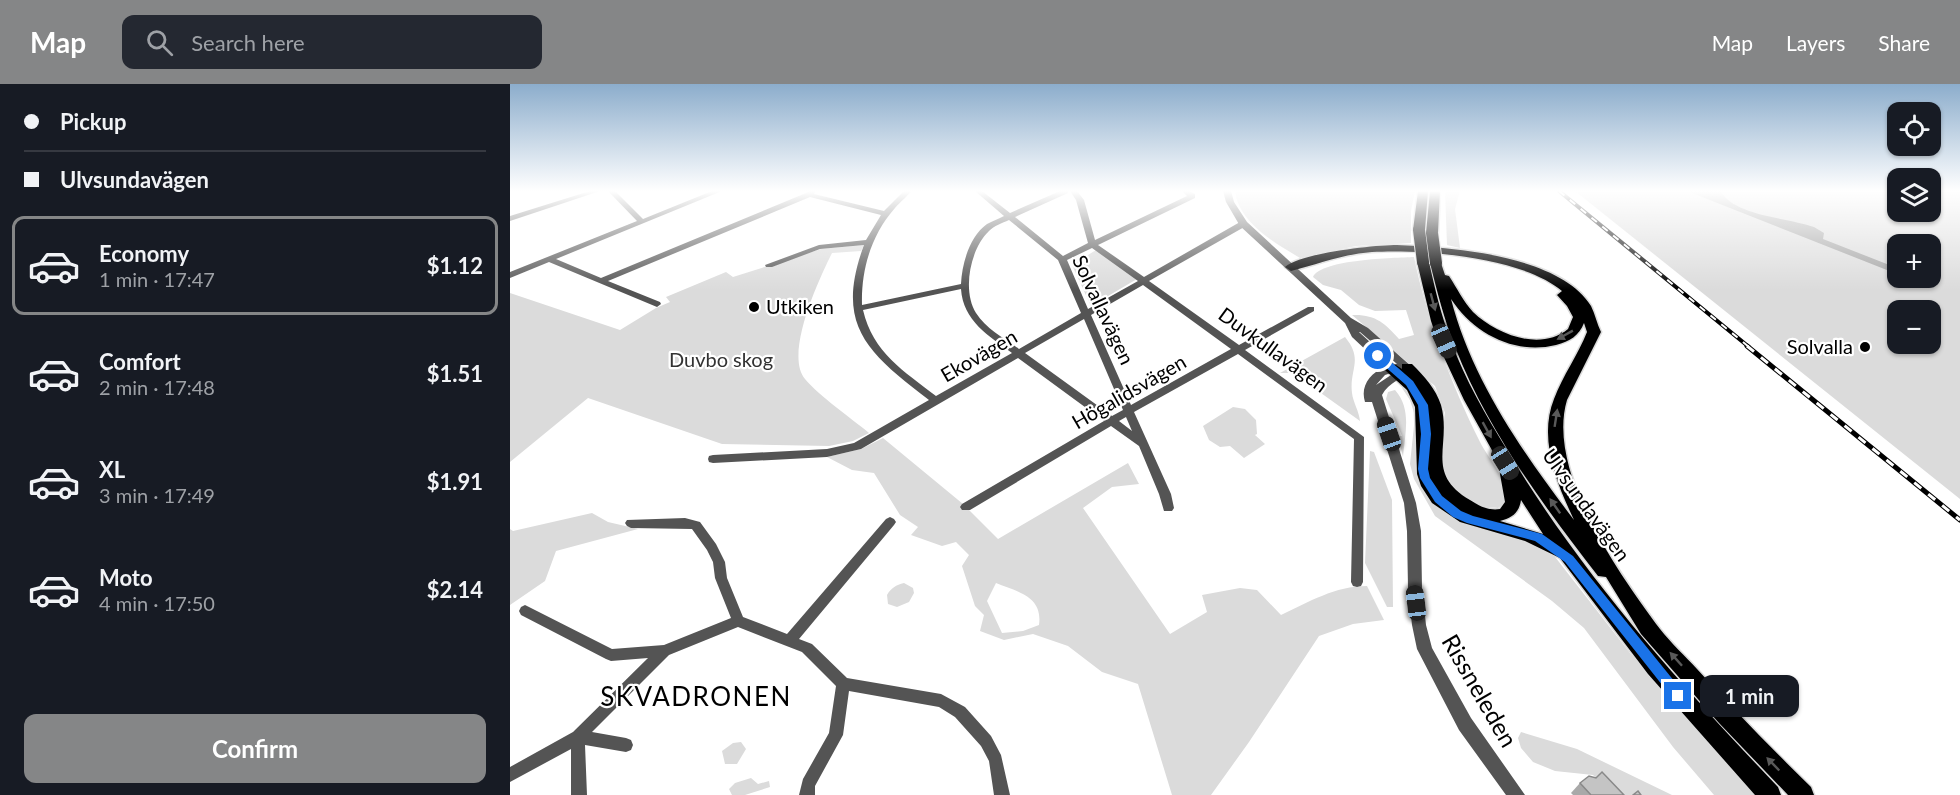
<!DOCTYPE html>
<meta charset="utf-8">
<style>
body{margin:0;font-family:Lato,sans-serif;background:#242831;color:#f1f3f6;height:100vh;display:flex;flex-direction:column;font-size:22px;white-space:nowrap}
*{box-sizing:border-box;margin:0}
p{font-size:20px;color:#9ea1a6}
.icon{flex:none;width:33px;height:33px;fill:none;stroke:currentColor;stroke-width:2;stroke-linecap:round;stroke-linejoin:round}
.map{position:relative;flex:1;overflow:hidden}
.panel{display:flex;flex-direction:column;background:#171b24;width:510px}
.panel>*{flex:none}
.guide{display:grid;align-content:center;height:132px;padding:0 24px;background:#171b24}
.controls{position:absolute;left:1377px;top:18px;display:grid;gap:12px}
.controls a{display:grid;place-items:center;width:54px;height:54px;border-radius:12px;background:#171b24;box-shadow:0 2px 4px #0004;font-size:30px}
.end{position:absolute;width:27px;height:27px;margin:-14px;border:8px solid #1a73e8;background:#fff;box-shadow:0 0 0 3px #fff}
.from{border-radius:50%}
.bubble{position:absolute;height:42px;border-radius:12px;background:#171b24;box-shadow:0 2px 4px #0004;font-size:20px;font-weight:700;line-height:42px;text-align:center}
.car{position:absolute;width:18px;height:36px;margin:-18px -9px;border-radius:8px;box-shadow:0 0 4px 2px #0007;background:linear-gradient(#222 24%,#8ab4d8 0 40%,#222 0 76%,#8ab4d8 0 86%,#222 0)}
.guide b{display:flex;align-items:center;gap:21px;height:57px;font-size:22px}
.guide b+b{border-top:2px solid #363941}
.guide i{width:15px;height:15px;background:#f1f3f6}
ul{padding:0;list-style:none}
li{display:flex;align-items:center;gap:18px;height:99px;margin:0 12px 9px;padding:0 12px;border:3px solid transparent;border-radius:12px}
li div{flex:1}
li b{display:block;font-size:22px}
li em{font-style:normal;font-weight:700}
li.current{border-color:#858687}
li>.icon{width:54px;height:54px;stroke-width:1.5}
.action{display:flex;gap:12px;margin-top:auto;padding:12px 24px}
.action a{flex:1;height:69px;border-radius:12px;background:#858687;color:#fff;font-size:24px;font-weight:700;line-height:69px;text-align:center}
header{display:flex;align-items:center;gap:36px;box-sizing:border-box;height:84px;padding:0 30px;background:#858687;color:#fff}
header strong{font-size:28px}
nav{display:flex;gap:33px;margin-inline-start:auto;font-size:21px}
.search{width:420px;height:54px;background:#242831;display:flex;align-items:center;gap:15px;box-sizing:border-box;padding:0 21px;border-radius:12px;color:#9ea1a6;font-size:22px}
main{display:flex;flex:1;min-height:0}
.map>svg:first-child{display:block}
.green{fill:#dbdbdb;fill-rule:evenodd}
.water{fill:#a2a2a2}
.lines{fill:none;stroke-linecap:round;stroke-linejoin:round}
.primary-casing{stroke:#dbdbdb;stroke-width:3}
.minor{fill:#545454;fill-rule:evenodd}
.tertiary{fill:#545454;fill-rule:evenodd}
.primary{fill:#000;fill-rule:evenodd}
.rail-far1-casing{stroke:#000;stroke-width:4}
.rail-casing{stroke:#000;stroke-width:5}
.rail-far1{stroke:#fff;stroke-width:2;stroke-dasharray:7;stroke-linecap:butt}
.rail{stroke:#fff;stroke-width:3;stroke-dasharray:9;stroke-linecap:butt}
.primary-bridge-casing{stroke:#dbdbdb;stroke-width:14;stroke-linecap:butt}
.primary-bridge{stroke:#000;stroke-width:12}
.wall{fill:#a9a9a9}
.building{fill:#c4c4c4;stroke:#898989;stroke-width:1.5}
.oneway{fill:#595959}
.route{fill:#1a73e8}
.poi-dot{fill:#000;stroke:#fff;stroke-width:2}
.labels{text-anchor:middle;stroke-width:4.5;stroke-linejoin:round;paint-order:stroke}
.poi-label{font-size:20px;fill:#000;stroke:#fff;text-anchor:start}
.street-label{font-size:20px;fill:#000;stroke:#fff}
.park-label{font-size:20px;fill:#323232;stroke:#fff}
.near-street-label{font-size:24px;fill:#000;stroke:#fff}
.near-neighbourhood-label{font-size:26px;letter-spacing:1.5px;fill:#000;stroke:#fff}
</style>
<header>
<strong>Map</strong>
<div class="search"><svg class="icon" aria-label="search" viewBox="0 0 24 24"><circle cx="10" cy="10" r="6"/><path d="M15 15l6 6"/></svg>Search here</div>
<nav><a>Map</a><a>Layers</a><a>Share</a></nav>
</header>
<main>
<section class="panel">
<div class="guide">
<b><i class="from"></i>Pickup</b>
<b><i></i>Ulvsundavägen</b>
</div>
<ul>
<li class="current"><svg class="icon" aria-label="car" viewBox="0 0 24 24"><path d="M5 17H2v-5l4-1 3-4h7l3 4 3 1v5h-3M9 17h6M6 11h13"/><circle cx="7" cy="17" r="2"/><circle cx="17" cy="17" r="2"/></svg><div><b>Economy</b><p>1 min · 17:47</p></div><em>$1.12</em></li>
<li><svg class="icon" aria-label="car" viewBox="0 0 24 24"><path d="M5 17H2v-5l4-1 3-4h7l3 4 3 1v5h-3M9 17h6M6 11h13"/><circle cx="7" cy="17" r="2"/><circle cx="17" cy="17" r="2"/></svg><div><b>Comfort</b><p>2 min · 17:48</p></div><em>$1.51</em></li>
<li><svg class="icon" aria-label="car" viewBox="0 0 24 24"><path d="M5 17H2v-5l4-1 3-4h7l3 4 3 1v5h-3M9 17h6M6 11h13"/><circle cx="7" cy="17" r="2"/><circle cx="17" cy="17" r="2"/></svg><div><b>XL</b><p>3 min · 17:49</p></div><em>$1.91</em></li>
<li><svg class="icon" aria-label="car" viewBox="0 0 24 24"><path d="M5 17H2v-5l4-1 3-4h7l3 4 3 1v5h-3M9 17h6M6 11h13"/><circle cx="7" cy="17" r="2"/><circle cx="17" cy="17" r="2"/></svg><div><b>Moto</b><p>4 min · 17:50</p></div><em>$2.14</em></li>
</ul>
<div class="action"><a>Confirm</a></div>
</section>
<div class="map">
<svg width="1450" height="711" viewBox="0 0 1450 711">
<rect width="100%" height="100%" fill="#fff"/>
<path class="green" d="M725,107h180l-4,20v32l-55,3 -56,12c-25,-15 -61,-35 -65,-67z
M935,107h15l-5,18 5,39 -13,-3z
M1065,107h322l1,21h32l1,-21h29v308zM1388,160h32v34h-32zM1388,226h32v34h-32z
M354,161l-3,6 -29,2c-13,26 -48,101 -27,126 14,17 46,39 64,54l-16,8 -24,5 -107,-2 -134,-46 -78,64v-169l110,37 36,-22 14,-6 -4,-5 60,-25 7,5 88,-28z
M586,166l41,29 -46,27 -19,-41z
M904,173c13,63 37,127 66,185 9,18 31,40 24,62l-6,4 -20,-2 -28,-20 -7,-19 2,-54 -10,-27 -83,-71c23,-1 33,8 47,24l15,-4 -8,-25 -31,1 -16,-6 -18,-15 -18,-5 -10,-8c9,-18 81,-19 101,-20z
M835,253c19,23 4,32 7,56 1,9 7,18 8,28l-67,-48h-13z
M892,304l7,3 6,9 3,71 134,82 78,100 126,142h-42l-41,-48 -89,-119 -32,-27 -117,-85 -21,-37 -4,-15 5,-48 -5,-16z
M885,306c17,19 10,43 8,67l-5,-21h4l-16,-37 2,-7z
M723,323l12,2 11,11 1,14 -2,1 10,9 -21,14 -14,-12 -10,1 -11,-7 -6,-14z
M373,354l80,66 35,35 130,-76 11,21 -27,3 -29,21 87,126 37,-22 -5,-17 38,-7 17,2 24,25c28,-13 54,-29 86,-29l17,34 -31,4 -34,12 -70,106 -38,53h-39l-34,-111 -36,-12 -34,-26 -35,-12 -29,6 -24,-9 4,-16 -9,-9 -13,-40 7,-11 -13,-13 -14,4 -31,-11 7,-8 -18,-12 -26,-42 -22,-3 -25,-13 34,-8zM486,499c22,9 47,13 43,42l-16,6 -21,2 -15,-32z
M860,367l4,1 18,48 1,107h-6l-22,-44z
M82,429l16,9 30,7 -82,22 -11,30 -35,24v-76l3,2z
M394,499l9,5 1,5 -5,9 -12,5 -9,-3 -1,-9c4,-7 9,-10 17,-12z
M1011,648l56,17 95,46h-58l-21,-20 -38,-4 -22,-9 -12,-14 -3,-10z
M231,658l5,7 -9,15h-12l-3,-13 11,-8z
M241,694l7,6 11,-3 1,6 -25,8h-13l-3,-6 6,-6z"/>
<path class="water" d="M1177,107h34c12,25 69,27 93,36l10,6 -1,6 74,29v6z"/>
<g class="lines">
<defs>
<path id="primary" d="M908,107h10l-3,39 -6,3 -6,-3z
M920,107h10l-2,42 -6,3 -6,-3z
M887,161c53,2 163,10 194,61 4,8 6,18 10,26l-34,68c-21,71 52,174 93,229 11,14 25,27 37,40 37,41 75,80 114,118l3,8h-26l-69,-72 -78,-89 -35,-57 -8,-1c-55,-71 -110,-145 -143,-229 -11,-28 -18,-56 -25,-84l6,-4 4,1 5,15 4,1c8,12 14,25 24,36 23,22 67,40 95,17l5,-12 -6,-11 -10,-11 5,-4c-40,-34 -139,-42 -190,-39 -28,2 -54,12 -81,19l-6,-4c16,-14 89,-22 112,-22zM941,215c23,35 64,56 105,46 14,-4 23,-9 28,-22l3,9c-9,23 -24,43 -33,67 -16,40 3,85 20,121 -50,-66 -102,-139 -123,-221z
M913,174l6,4c6,27 12,53 22,79 14,39 35,74 56,109 75,125 171,232 271,337l3,8h-26l-107,-121 -88,-116 -35,-17 -65,-19 -28,-19 -11,-17 -4,-12 -2,-67 -8,-17 -21,-19 -2,-3 2,-3h10l6,4v-5h10c12,12 24,25 29,41 11,40 -17,68 29,95 9,6 19,11 30,9l5,-7 -5,-28 3,-4 -39,-70 -22,-47 -11,-32 -14,-59zM1011,416l22,34 -43,-13c12,-3 19,-8 21,-21z"/>
</defs>
<use href="#primary" class="primary-casing"/>
<path class="minor" d="M80,107h10l-90,30v-5z
M98,107h7l28,28 69,-28h10l-166,68 45,19 205,-85 3,-2h6l-1,3 70,17 20,-20h7c-4,6 -11,11 -16,17 -24,27 -34,62 -33,97l99,-21c1,-20 8,-47 26,-60 5,-3 12,-5 17,-8l-29,-25h7l28,22 50,-22h8v2l-53,24 48,39 25,-13 -12,-43 -6,-9h7l7,9 11,40 92,-44 -5,-5h7l6,3v4l-97,47 46,32 96,-55h6v4l-97,55 90,64 69,-38h6v4l-69,39 119,87 -1,145 -2,4 -4,1 -4,-1 -2,-4 3,-143 -116,-85 -104,58 37,82 3,14 -2,3h-8l-5,-17 -20,-48 -28,-20 -141,84h-8l-2,-3 2,-3 142,-83 -86,-63 -157,91 -34,8 -114,6 -4,-1 -1,-3 1,-3 4,-1 114,-6 27,-6 75,-43c-61,-47 -95,-74 -65,-155l-44,4 -48,18h-6l-1,-2 54,-20 47,-5 15,-25 -71,-18 -202,84 52,21 1,2 -4,3 -108,-45 -39,16v-6l127,-51zM499,136l49,40 23,53 -62,36c-15,-11 -33,-20 -43,-36 -14,-22 -6,-64 13,-82 5,-5 13,-8 20,-11zM582,164l46,33 -50,28 -21,-49zM633,201l88,64 -100,56 -40,-90zM451,205c2,32 28,47 51,64l-76,43c-32,-25 -63,-43 -73,-86zM574,235l39,91 -11,6 -87,-63zM616,333l6,14 -13,-10z
M380,433l4,2 2,3 -2,3 -95,114 13,5 35,34 94,16 24,13 26,29 10,19 9,40h-16l-5,-34 -8,-15 -26,-29 -16,-10 -90,-16 -6,44 -28,51v9h-16l4,-16 26,-46 7,-47 -34,-34 -64,-25 -69,28 -77,77 34,6 5,2 2,5 -2,5 -5,2 -41,-7 2,50h-16v-46l-61,33v-15l63,-35 75,-74 -37,3 -5,-2 -85,-44 -2,-4 2,-4 4,-2 4,2 83,42 52,-4 67,-27 -16,-40 -2,-16 -6,-12 -15,-21 -61,-1 -4,-2 -2,-3 2,-3 58,-2 15,4 16,22 9,18 2,16 16,39 44,17 99,-115z"/>
<path class="tertiary" d="M713,107h8l3,11 13,20 104,96 17,10 44,39c-8,11 -24,16 -30,28l34,108 5,28 1,57 4,37 6,23 39,70 54,77h-19l-47,-65 -42,-81 -5,-24 -4,-37 -1,-57 -3,-28 -32,-101h-7c-5,-16 5,-28 19,-35l-32,-30 -7,-14 -105,-97 -14,-24zM849,248h1l37,32h-3zM887,287l-21,14 9,-10z"/>
<use href="#primary" class="primary"/>
<defs>
<path id="rail-far1" d="M1049,107l190,156"/>
<path id="rail" d="M1237,262l213,174"/>
</defs>
<use href="#rail-far1" class="rail-far1-casing"/>
<use href="#rail" class="rail-casing"/>
<use href="#rail-far1" class="rail-far1"/>
<use href="#rail" class="rail"/>
<defs>
<path id="primary-bridge" d="M909,146l4,32
M922,149l4,30"/>
</defs>
<use href="#primary-bridge" class="primary-bridge-casing"/>
<use href="#primary-bridge" class="primary-bridge"/>
</g>
<path class="wall" d="M1070,699l44,12h-51l-2,-2z"/>
<path class="building" d="M1092,688l22,23h-33l-11,-12 9,-7 7,2z
M1128,707l3,4h-8z"/>
<defs><path id="oneway-solid" d="M-6-.8H1V-3.2L6.5 0L1 3.2V.8H-6Z" transform="scale(1.5)"/></defs>
<g class="oneway">
<use href="#oneway-solid" transform="translate(923 218) rotate(75)"/>
<use href="#oneway-solid" transform="translate(1055 251) rotate(151)"/>
<use href="#oneway-solid" transform="translate(1046 334) rotate(-81)"/>
<use href="#oneway-solid" transform="translate(977 346) rotate(61)"/>
<use href="#oneway-solid" transform="translate(1045 422) rotate(-125)"/>
<use href="#oneway-solid" transform="translate(1166 575) rotate(-132)"/>
<use href="#oneway-solid" transform="translate(1263 680) rotate(-134)"/>
</g>
<linearGradient id="sky" x2="0" y2="1"><stop stop-color="#8cadcc"/><stop offset="0.52" stop-color="#fff"/><stop offset="1" stop-color="#fff" stop-opacity="0"/></linearGradient>
<rect width="1450" height="206" fill="url(#sky)"/>
<path class="route" d="M865,270h7l31,27 15,24 3,29 -3,35 2,9 12,18 19,15 12,5 69,18 31,22 110,136 1,4 -1,4h-9l-109,-138 -30,-21 -68,-18 -14,-6 -18,-15 -15,-24 -2,-9 3,-35 -3,-29 -12,-20 -31,-27z"/>
<g class="poi-dot">
<circle cx="244" cy="223" r="6"/>
<circle cx="1355" cy="263" r="6"/>
</g>
<g class="labels">
<g class="poi-label">
<text x="256" y="230">Utkiken</text>
<text x="1343" y="270" text-anchor="end">Solvalla</text>
</g>
<g class="street-label">
<text transform="translate(593 226) rotate(65)" y="7">Solvallavägen</text>
<text transform="translate(763 266) rotate(36)" y="7">Duvkullavägen</text>
<text transform="translate(469 272) rotate(-30)" y="7">Ekovägen</text>
<text transform="translate(619 308) rotate(-30)" y="7">Högalidsvägen</text>
<text transform="translate(1076 421) rotate(54)" y="7">Ulvsundavägen</text>
</g>
<g class="park-label">
<text x="211" y="283">Duvbo skog</text>
</g>
<g class="near-street-label">
<text transform="translate(969 607) rotate(60)" y="8">Rissneleden</text>
</g>
<g class="near-neighbourhood-label">
<text x="186" y="622">SKVADRONEN</text>
</g>
</g>
</svg>
<div class="controls">
<a><svg class="icon" aria-label="locate" viewBox="0 0 24 24"><circle cx="12" cy="12" r="6"/><path d="M12 2v4M12 18v4M2 12h4M18 12h4"/></svg></a>
<a><svg class="icon" aria-label="layers" viewBox="0 0 24 24"><path d="M12 4l9 5-9 5-9-5zM3 14l9 5 9-5"/></svg></a>
<a>+</a>
<a>−</a>
</div>
<i class="end from" style="left:868px;top:272px"></i>
<i class="end" style="left:1168px;top:612px"></i>
<div class="bubble" style="left:1190px;top:591px;width:99px">1 min</div>
<i class="car" style="left:934px;top:257px;rotate:156deg"></i>
<i class="car" style="left:879px;top:350px;rotate:341deg"></i>
<i class="car" style="left:995px;top:379px;rotate:148deg"></i>
<i class="car" style="left:906px;top:519px;rotate:353deg"></i>
</div>
</main>
